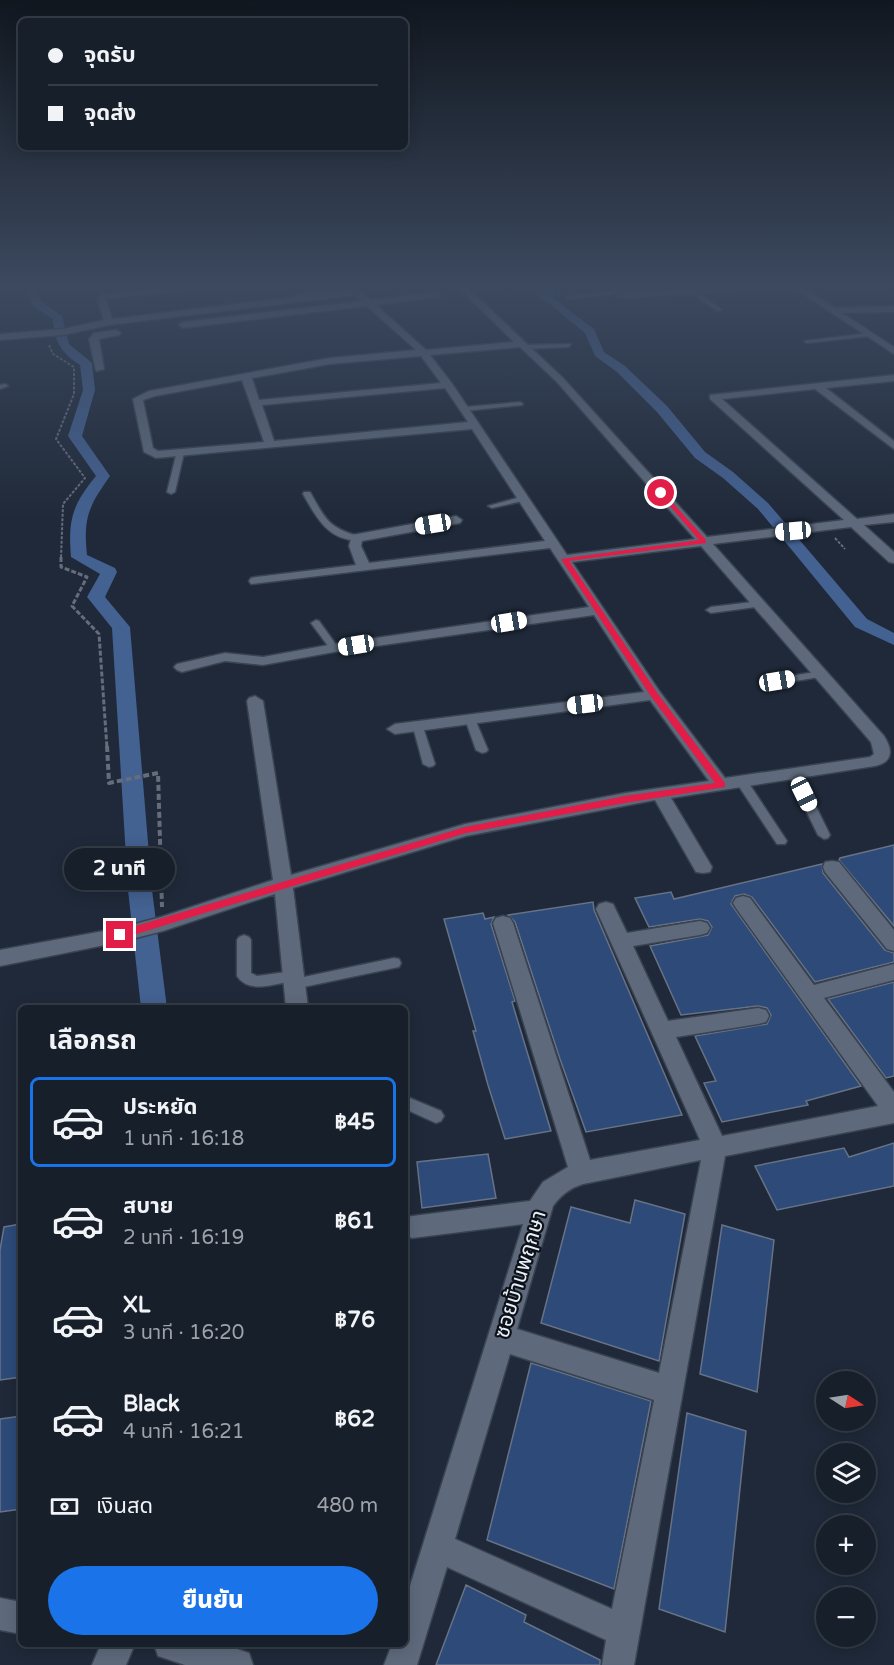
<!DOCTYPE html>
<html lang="th">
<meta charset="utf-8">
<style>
body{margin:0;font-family:"Varela Round","Noto Sans Thai",sans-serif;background:#202733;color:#f1f3f6;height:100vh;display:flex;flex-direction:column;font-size:22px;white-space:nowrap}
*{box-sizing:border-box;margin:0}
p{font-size:20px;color:#9ea2a9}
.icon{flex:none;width:33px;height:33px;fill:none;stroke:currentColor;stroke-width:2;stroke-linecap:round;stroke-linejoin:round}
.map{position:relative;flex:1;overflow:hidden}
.panel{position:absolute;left:18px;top:1005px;width:390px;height:642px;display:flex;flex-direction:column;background:#171f2b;border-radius:9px;box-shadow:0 3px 15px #0003,0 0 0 2px #363d47}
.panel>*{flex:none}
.guide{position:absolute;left:18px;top:18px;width:390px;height:132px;border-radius:9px;box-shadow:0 3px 15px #0003,0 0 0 2px #363d47;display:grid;align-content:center;height:132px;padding:0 30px;background:#171f2b}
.needle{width:39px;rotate:102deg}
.fabs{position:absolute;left:816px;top:1371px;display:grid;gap:12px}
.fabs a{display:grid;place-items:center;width:60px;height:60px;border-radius:50%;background:#171f2b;box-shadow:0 3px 15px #0003,0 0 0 2px #363d47;font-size:30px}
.end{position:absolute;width:27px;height:27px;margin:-14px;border:8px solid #e11d48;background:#fff;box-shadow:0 0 0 3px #fff}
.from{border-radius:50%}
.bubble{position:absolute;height:42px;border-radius:21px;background:#171f2b;box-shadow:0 3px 15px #0003,0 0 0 2px #363d47;font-size:20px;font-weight:800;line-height:42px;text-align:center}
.car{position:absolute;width:18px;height:36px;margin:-18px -9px;border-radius:8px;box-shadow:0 0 4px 2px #0007;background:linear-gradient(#fff 24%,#345 0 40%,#fff 0 76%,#345 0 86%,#fff 0)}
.guide b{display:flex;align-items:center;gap:21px;height:57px;font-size:22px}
.guide b+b{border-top:2px solid #363d47}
.guide i{width:15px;height:15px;background:#f1f3f6}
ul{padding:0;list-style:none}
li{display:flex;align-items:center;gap:18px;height:90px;margin:0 12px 9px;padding:0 18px;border:3px solid transparent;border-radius:9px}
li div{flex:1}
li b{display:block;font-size:22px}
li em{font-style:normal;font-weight:800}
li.on{border-color:#1a73e8}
li>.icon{width:54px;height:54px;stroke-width:1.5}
h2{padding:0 30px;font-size:27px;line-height:72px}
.pay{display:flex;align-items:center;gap:15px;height:66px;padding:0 30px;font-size:22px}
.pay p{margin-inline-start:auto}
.button{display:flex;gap:12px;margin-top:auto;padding:12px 30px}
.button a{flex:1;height:69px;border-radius:36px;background:#1a73e8;color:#fff;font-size:24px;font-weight:800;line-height:69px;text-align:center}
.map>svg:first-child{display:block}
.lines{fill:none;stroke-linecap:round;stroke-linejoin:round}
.canal{fill:#436191;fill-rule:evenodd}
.river{fill:#436191;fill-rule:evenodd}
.building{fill:#2d4a79;stroke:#677285;stroke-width:1.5}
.service-casing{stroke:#3a4350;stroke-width:3}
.minor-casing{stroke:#3a4350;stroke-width:3}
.path-far2{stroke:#656d7b;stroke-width:2;stroke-dasharray:3 1.5;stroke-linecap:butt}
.path-far1{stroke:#656d7b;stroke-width:3;stroke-dasharray:5 2;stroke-linecap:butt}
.path{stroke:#656d7b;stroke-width:4;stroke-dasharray:6 3;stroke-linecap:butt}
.service{fill:#5e6a7c;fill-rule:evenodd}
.minor{fill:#5e6a7c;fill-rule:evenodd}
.route{fill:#e11d48}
.labels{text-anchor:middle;stroke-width:4.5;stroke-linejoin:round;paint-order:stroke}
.near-street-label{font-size:21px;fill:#e9f0fa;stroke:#0d1219}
</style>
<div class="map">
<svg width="894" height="1665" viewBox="0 0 894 1665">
<rect width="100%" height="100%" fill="#1f2939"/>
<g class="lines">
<path class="canal" d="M25,288h10l7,14 20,14 7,28 23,19 3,27 -13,46 28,40c-21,30 -27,41 -23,79l28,13 2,4 -12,25 25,30 22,263 15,118h-26l-13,-118 -16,-262 -25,-31 13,-23 -29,-17c-3,-37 1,-52 25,-81l-28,-40 15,-46 -3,-25c-19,-12 -26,-24 -27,-46l-20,-13z
M545,292l49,37 10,23 21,14 42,40 38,46 28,20 35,31 99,116 27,14v12l-39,-18 -97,-118 -35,-31 -28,-20 -38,-46 -40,-40 -22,-16 -10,-23 -44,-36v-4z"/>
<path class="river" d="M535,288h18l1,7 -3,4h-12z"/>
</g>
<path class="building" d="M894,845v81l-55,-66 1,-2z
M822,864l1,9 62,77 9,3v9l-79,20 -63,-85 -8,-3 -9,2 -4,8 130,182 -55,15 2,4 -86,17 -18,-39 12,-2 -21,-45 72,-12 4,-9 -4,-7 -9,-2 -77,9 -31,-69 58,-11 4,-8 -4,-6 -8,-2 -51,8 -14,-29 36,-6 3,7z
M593,902l1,8 88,205 -96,17 -26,-73 -45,-137 -7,-7z
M483,913l2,6 9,-2 -3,7 24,77 -3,1 39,129 -46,8 -17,-54 -15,-54h3l-32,-112z
M894,982v94l-8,2 -58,-79z
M894,1143v43l-117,24 -22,-44 89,-18 5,9z
M488,1154l8,44 -74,10 -5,-46z
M635,1200l50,14 -26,147 -118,-38 30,-116 59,16z
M21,1224v153l-21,3v-130l4,-23z
M722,1225l52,15 -17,152 -57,-18z
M531,1363l120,38 -37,188 -127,-49z
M687,1413l59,18 -21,201 -66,-23z
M21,1416v93l-21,3v-93z
M466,1585l60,30 -2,7 76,38v5h-164z"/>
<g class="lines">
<defs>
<path id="service" d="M347,288l9,1 -59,8 -3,-2z
M621,290l2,3 -55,6 -3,-2z
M691,290h4l27,20 -5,1 -26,-19z
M869,333l2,3 -64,7 -3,-2z
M571,344l-2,3 -46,2 -3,-2 3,-2z
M0,385l5,-1 3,2 -8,3z
M520,402l3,2 -1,1 -57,6 -3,-2 3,-2z
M177,451l7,2 -9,39 -4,2 -4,-2z
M304,492h6c15,26 18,36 49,44v4c-30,2 -43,-23 -56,-46z
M524,496l4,2 -1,2 -35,8 -4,-2z
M760,601l5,3 -2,2 -52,7 -5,-3 5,-3z
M316,620l3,1 18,25v4h-6l-20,-27z
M822,671l4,1v4l-49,8 -5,-3 5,-3z
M470,716l5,3 13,31 -2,2 -4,1 -6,-3 -11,-31z
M418,724l5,3 12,37 -2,2 -4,1 -6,-3 -10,-37z
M794,770l6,4 30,61 -2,3 -4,1 -6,-4 -30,-61z
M742,778l4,1 39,59 2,3 -2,3h-8l-41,-62z
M244,935l5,2 2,3v33l6,3 36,-5 5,1 1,6 95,-20 5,1 2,4 -2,4 -5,1 -100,21 -5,-1 -1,-6c-17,3 -40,11 -51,-6v-36l2,-3z
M405,1096l36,15 3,5 -3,5 -5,2 -31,-14z"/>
<path id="minor" d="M160,288h26l-4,2 -76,9 6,20 239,-29 -2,-2h9l13,12 66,-8 3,1v4l-64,8 50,45 88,-8 -55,-54h9l95,90 144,159 137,-17 -134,-121v-4l184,-20v6l-68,7 68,53v8l-79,-60 -93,10 135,120 37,-5v8l-30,3 30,27v11l-5,-1 -38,-35 -138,17 171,192c9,14 9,26 -9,30l-204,32 41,69 -2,5 -7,1 -7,-1 -41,-72 -189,36 -173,52 15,120h-22l-11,-114 -112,37 -43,11 -120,24v-16l120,-22 41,-11 112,-37 -26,-179 2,-3 6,-2 8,5 28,174 174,-51 160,-31 84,-12 -59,-81 -255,34 -8,-5 8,-5 249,-32 -50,-77 -260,37 -71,13 -38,-4 -43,11 -5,-2 -3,-3 3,-3 48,-11 38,4 71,-13 255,-37 -39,-59 -299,36 -2,-3 2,-3 5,-1 100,-12 -7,-19 3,-11 104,-19 6,4 -2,3 -98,18 -1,5 8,17 176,-22 -73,-112 -316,29 -12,-6 -11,-53 16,-8 181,-33 86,-8 -49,-44 -184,22 -4,-3 4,-3 180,-21 -8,-6 -246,30 -46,10 -63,5v-6l63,-5 41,-9 -7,-21 3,-4zM520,347l37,35 138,157 -128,16 -114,-170 -23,-30zM421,356l20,27 -182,17 -7,-22 78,-14zM242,380l22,62 -106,9 -5,-3 -10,-48 12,-4zM445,388l23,34 -194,19 -12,-36zM701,546l170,196 3,12 -4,3 -145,21 -65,-86 -88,-130z
M613,288h8l6,4 111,-4 -4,2 -107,8 -9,-2z
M794,288h10l31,20 59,-2v6l-52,1 52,34v7z
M116,330l5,3 -2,2 -20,4 5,30 -8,2 -7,-32 5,-6z
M832,861l7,1 55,68v21l-7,-2 -62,-77 -2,-5 2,-5z
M743,896l7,2 64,87 80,-21v16l-70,18 70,94v31l-169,33 -91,509h-32l4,-25 -159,-73 -30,98h-33l8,-21h13v-42l118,-378 -111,14 -7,-3v-18l125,-16 13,-19 25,-15 -75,-244 3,-5 7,-2 7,2 3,5 77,237 110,-20 -104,-231 3,-5 7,-2 7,2 14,29 73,-12 7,2 3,5 -3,5 -7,2 -67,11 35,75 90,-13 8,2 3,6 -3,6 -8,2 -82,13 46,99 156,-30 -142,-198 -3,-5 3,-5zM701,1160l-42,213 -142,-44 36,-123c8,-11 17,-18 30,-22zM510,1354l144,46 -42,209 -157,-70z
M0,1598l21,4v32l-21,-4z
M101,1644h34l-9,21h-34z
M154,1644h68l27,9 4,12h-68l-27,-9z"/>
</defs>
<use href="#service" class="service-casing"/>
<use href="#minor" class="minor-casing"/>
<path class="path-far2" d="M49,345l4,9 21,13v27l-18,45 29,39 -22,26 -2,54
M835,538l10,11"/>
<path class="path-far1" d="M61,557v10l26,10 -15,29 27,28 8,114"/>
<path class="path" d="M107,746l2,37 49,-10 4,134"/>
<use href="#service" class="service"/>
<use href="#minor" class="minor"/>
</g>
<linearGradient id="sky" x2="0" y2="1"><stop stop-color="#11171f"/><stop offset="0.55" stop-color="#3c495f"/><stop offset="1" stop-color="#3c495f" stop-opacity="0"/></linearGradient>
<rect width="894" height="521" fill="url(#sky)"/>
<path class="route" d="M658,492h5l43,48v3l-137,18 89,133 67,89v4l-100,16 -159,30 -346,106 -4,-1v-6l349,-105 160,-31 90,-13 -65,-88 -89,-136 138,-19z"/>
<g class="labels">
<g class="near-street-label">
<text transform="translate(520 1274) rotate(-73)" y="7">ซอยบ้านพฤกษา</text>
</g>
</g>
</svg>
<div class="fabs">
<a><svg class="needle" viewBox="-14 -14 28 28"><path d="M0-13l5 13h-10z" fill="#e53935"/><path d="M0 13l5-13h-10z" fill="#9ea2a9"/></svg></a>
<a><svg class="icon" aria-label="layers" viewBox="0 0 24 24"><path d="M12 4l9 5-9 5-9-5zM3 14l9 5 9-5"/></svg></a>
<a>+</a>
<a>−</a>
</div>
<i class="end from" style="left:661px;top:493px"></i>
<i class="end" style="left:120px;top:935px"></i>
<div class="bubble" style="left:64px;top:848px;width:111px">2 นาที</div>
<i class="car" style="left:433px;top:524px;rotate:261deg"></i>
<i class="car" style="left:793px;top:531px;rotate:265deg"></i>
<i class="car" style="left:509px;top:622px;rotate:81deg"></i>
<i class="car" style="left:356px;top:645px;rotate:261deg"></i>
<i class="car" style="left:777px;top:681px;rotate:80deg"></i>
<i class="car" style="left:585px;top:704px;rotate:263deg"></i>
<i class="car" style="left:804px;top:794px;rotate:154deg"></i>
<div class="guide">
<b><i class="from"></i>จุดรับ</b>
<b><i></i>จุดส่ง</b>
</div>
<section class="panel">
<h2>เลือกรถ</h2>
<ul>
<li class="on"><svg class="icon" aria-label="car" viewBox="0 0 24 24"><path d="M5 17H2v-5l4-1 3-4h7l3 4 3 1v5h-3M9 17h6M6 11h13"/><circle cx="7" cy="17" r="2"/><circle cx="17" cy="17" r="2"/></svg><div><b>ประหยัด</b><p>1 นาที · 16:18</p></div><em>฿45</em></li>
<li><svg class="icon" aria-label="car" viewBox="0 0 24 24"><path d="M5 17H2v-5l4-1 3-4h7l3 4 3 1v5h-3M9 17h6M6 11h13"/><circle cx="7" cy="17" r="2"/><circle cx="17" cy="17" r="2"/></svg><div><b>สบาย</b><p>2 นาที · 16:19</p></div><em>฿61</em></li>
<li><svg class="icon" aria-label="car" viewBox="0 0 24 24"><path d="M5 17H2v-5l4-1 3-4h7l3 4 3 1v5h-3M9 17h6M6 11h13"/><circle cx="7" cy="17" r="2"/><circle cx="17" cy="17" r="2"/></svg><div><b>XL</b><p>3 นาที · 16:20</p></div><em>฿76</em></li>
<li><svg class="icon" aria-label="car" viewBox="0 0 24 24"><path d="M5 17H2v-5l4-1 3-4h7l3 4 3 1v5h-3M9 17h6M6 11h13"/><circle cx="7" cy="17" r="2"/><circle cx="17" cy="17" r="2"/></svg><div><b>Black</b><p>4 นาที · 16:21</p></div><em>฿62</em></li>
</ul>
<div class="pay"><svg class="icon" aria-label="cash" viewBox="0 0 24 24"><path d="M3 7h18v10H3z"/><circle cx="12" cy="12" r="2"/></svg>เงินสด<p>480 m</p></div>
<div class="button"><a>ยืนยัน</a></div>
</section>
</div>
